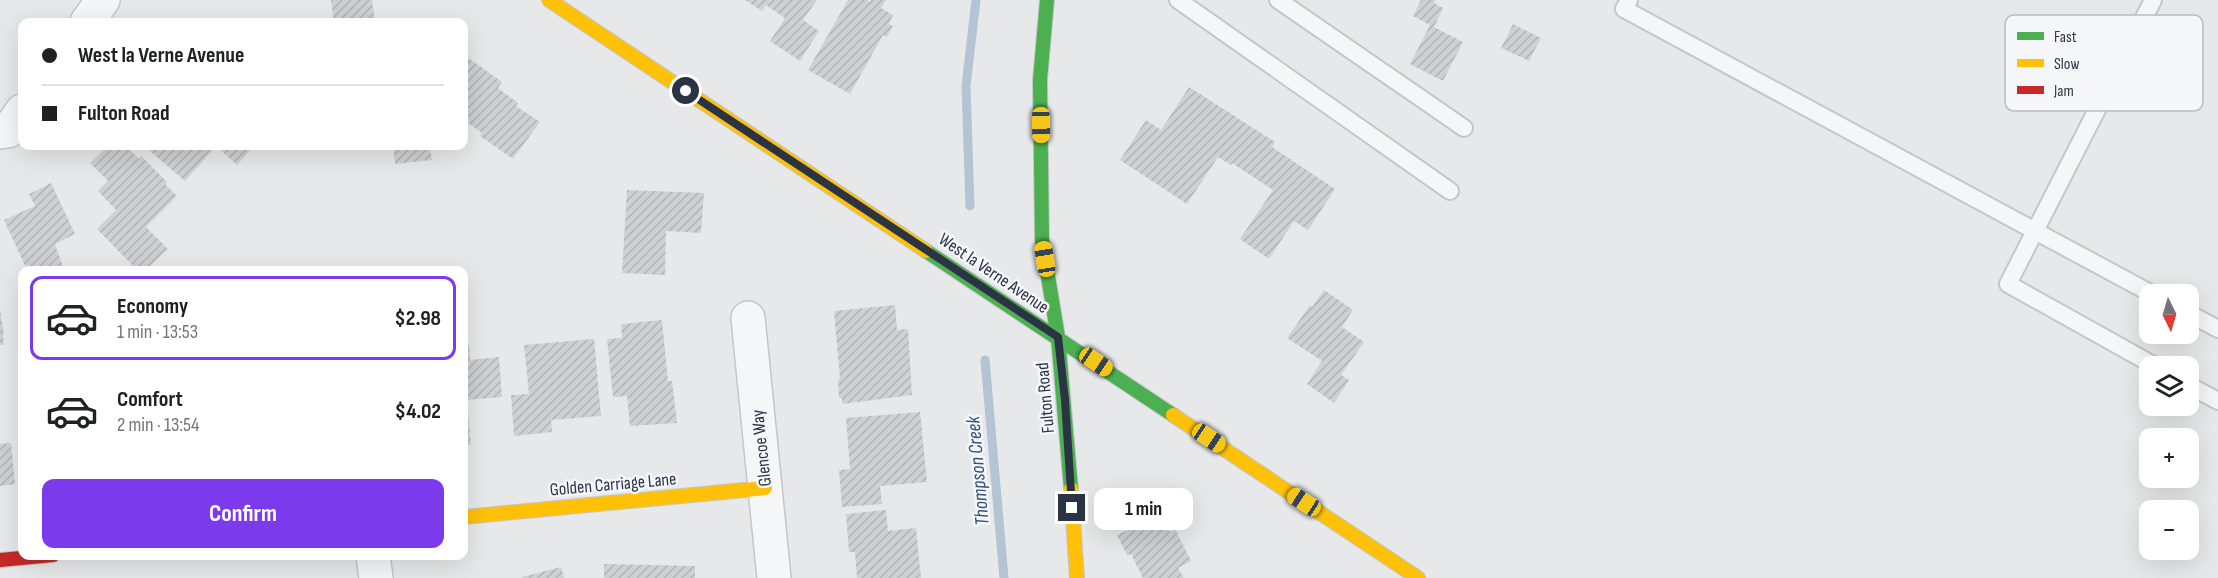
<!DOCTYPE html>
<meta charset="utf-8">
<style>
body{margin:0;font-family:"Sofia Sans Condensed",sans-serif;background:#f2f2f2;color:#202124;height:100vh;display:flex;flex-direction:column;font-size:22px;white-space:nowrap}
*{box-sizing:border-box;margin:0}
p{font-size:20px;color:#757577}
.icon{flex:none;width:33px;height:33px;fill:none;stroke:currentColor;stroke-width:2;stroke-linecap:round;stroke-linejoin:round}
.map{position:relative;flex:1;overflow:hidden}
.side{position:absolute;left:18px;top:266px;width:450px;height:294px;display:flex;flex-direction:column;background:#fff;border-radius:12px;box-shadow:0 6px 24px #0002}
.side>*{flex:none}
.banner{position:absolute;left:18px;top:18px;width:450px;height:132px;border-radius:12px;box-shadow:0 6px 24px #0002;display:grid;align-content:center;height:132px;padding:0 24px;background:#fff}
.needle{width:39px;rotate:175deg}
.controls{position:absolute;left:2139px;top:284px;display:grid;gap:12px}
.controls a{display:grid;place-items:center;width:60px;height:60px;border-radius:12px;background:#fff;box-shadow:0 6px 24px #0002;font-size:30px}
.end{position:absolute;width:27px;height:27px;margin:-14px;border:8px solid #2b3445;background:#fff;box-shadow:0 0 0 3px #fff}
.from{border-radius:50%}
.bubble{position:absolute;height:42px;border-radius:12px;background:#fff;box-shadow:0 6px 24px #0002;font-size:20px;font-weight:700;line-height:42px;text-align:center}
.car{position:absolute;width:18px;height:36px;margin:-18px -9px;border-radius:8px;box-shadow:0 0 4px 2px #0007;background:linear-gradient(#f5c518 24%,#345 0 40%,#f5c518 0 76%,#345 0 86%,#f5c518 0)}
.banner b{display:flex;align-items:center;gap:21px;height:57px;font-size:22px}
.banner b+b{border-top:2px solid #e0e0e0}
.banner i{width:15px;height:15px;background:#202124}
ul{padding:10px 0 0;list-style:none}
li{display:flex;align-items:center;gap:18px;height:84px;margin:0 12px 9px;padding:0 12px;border:3px solid transparent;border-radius:12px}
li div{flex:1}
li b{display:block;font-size:22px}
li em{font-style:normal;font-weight:700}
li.active{border-color:#7c3aed}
li>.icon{width:54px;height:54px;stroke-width:1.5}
.cta{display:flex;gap:12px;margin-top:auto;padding:12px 24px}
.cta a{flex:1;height:69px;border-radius:12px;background:#7c3aed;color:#fff;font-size:24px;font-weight:700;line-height:69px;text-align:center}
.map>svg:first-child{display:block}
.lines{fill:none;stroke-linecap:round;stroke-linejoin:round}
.stream{stroke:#b4c4d5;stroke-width:9}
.building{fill:url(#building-hatch)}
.lane-casing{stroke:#c4c6c8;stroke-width:20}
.street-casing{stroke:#c4c6c8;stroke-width:36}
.fast-casing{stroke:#c4c6c8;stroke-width:16}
.slow-casing{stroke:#c4c6c8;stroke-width:16}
.jam-casing{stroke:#c4c6c8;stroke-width:16}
.lane{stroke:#f5f6f7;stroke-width:16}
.street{stroke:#f5f6f7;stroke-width:33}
.fast{stroke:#4caf50;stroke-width:14}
.slow{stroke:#ffc107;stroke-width:14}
.jam{stroke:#c62828;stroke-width:14}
.route{stroke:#2b3445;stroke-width:8}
.labels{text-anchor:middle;stroke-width:5;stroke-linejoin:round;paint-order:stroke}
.street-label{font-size:18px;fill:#2b3445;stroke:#f4f6f9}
.water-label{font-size:20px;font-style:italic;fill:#34527a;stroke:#f4f6f9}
.key{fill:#f4f6f9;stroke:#b8bcc3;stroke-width:1.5}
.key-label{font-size:16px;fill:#2b3445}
</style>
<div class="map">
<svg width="2218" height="578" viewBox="0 0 2218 578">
<defs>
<pattern id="building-hatch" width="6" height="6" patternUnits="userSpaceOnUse" patternTransform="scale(1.5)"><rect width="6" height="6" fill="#ced0d3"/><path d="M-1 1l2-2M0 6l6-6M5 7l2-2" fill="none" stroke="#b1b3b6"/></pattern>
</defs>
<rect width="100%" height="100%" fill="#e6e8ea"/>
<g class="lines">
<path class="stream" d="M970,206l-4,-120 10,-86
M985,360l19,218"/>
</g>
<path class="building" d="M331,0h41l3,22h-41z
M745,0h72l-14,20 16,11 -19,30 -30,-20 15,-23 -19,-13 -4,6z
M848,0h19l3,2 1,-2h15l-5,8 12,7 -4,9 4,2 -6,11 -4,-2 -33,59 -42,-24z
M1421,0h14l-1,3 9,5 -9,19 29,15 -20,39 -33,-17 20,-39 -17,-9z
M1513,24l28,14 -12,23 -28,-13z
M464,55l38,27 -4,6 20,15 -2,3 24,16 -27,37 -33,-23 2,-3 -18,-13z
M1189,87l86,55 -3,5 63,42 -27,41 -14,-9 -25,38 -29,-20 33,-49 -41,-27 -1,2 -13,-8 -31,47 -67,-44 26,-40 15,10z
M108,146h18l13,13 2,-3 26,26 -2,2 12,12 -31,31 22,22 -22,21h-9l-40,-41 19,-19 -18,-19 10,-10 -18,-18z
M144,146h110l-17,19 -21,-19 -31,35z
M393,146h37l2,14 -37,4z
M51,183l24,51 -20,10 9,26h-37l-23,-50 31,-14 -6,-12z
M627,190l77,3 -3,40 -35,-2 -1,44 -43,-2z
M1324,290l29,20 -11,17 22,15 -23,33 8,5 -15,23 -27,-19 15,-23 -35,-23 23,-33 2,2z
M895,305l2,25 11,-1 4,66 -70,9v-6h-3l-1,-19h2l-6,-68z
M0,309l4,26h-1l1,10h-4z
M662,320l6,61h4l5,42 -47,3 -3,-30 -14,1 -6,-58 15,-1 -1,-14z
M594,339l7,77 -50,4 1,12 -38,4 -3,-41 18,-1 -5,-49z
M464,343h5l1,17 29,-3 3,40 -35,3 4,45 -7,1z
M920,412l7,70 -47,4 2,18 -40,3 -3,-37 11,-1 -4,-51z
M11,443l4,41 -15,2v-42z
M886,510l2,21 28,-3 5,50h-64l-2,-26h-6l-3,-38z
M1154,518l1,3 7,-3 8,14 5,-3 16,32 -13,7 6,10h-41l-12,-24 -4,1 -10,-20z
M604,564l91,2v12h-91z
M561,567l3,11h-42v-1z"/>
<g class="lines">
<defs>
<path id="lane" d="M1178,0l272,191
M1278,0l186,128
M1629,0l-5,9 411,222 -27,53 147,82
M2152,294l-117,-63 118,-231
M2188,313l30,16
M2188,385l30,16"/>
<path id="street" d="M87,22l16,-22
M0,132l8,-1 14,-20
M748,318l26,260
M373,555l3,23"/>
<path id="fast" d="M1047,0l-7,80 2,160 16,97 13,152
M926,251l247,164"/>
<path id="slow" d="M549,0l377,251
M1173,415l245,163
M1071,489l6,89
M464,517l301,-29"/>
<path id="jam" d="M0,560l53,-5"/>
</defs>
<use href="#lane" class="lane-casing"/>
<use href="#street" class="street-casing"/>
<use href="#fast" class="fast-casing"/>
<use href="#slow" class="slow-casing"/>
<use href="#jam" class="jam-casing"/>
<use href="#lane" class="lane"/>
<use href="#street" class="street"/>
<use href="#fast" class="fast"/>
<use href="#slow" class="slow"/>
<use href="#jam" class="jam"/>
</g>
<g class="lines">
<path class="route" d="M686,91l372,246 7,63 7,108"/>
</g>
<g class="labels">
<g class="street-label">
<text transform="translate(994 273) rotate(34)" y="6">West la Verne Avenue</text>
<text transform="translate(1045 398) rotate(-95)" y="6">Fulton Road</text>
<text transform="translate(761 448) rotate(-96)" y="6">Glencoe Way</text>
<text transform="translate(613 484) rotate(-5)" y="6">Golden Carriage Lane</text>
</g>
<g class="water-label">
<text transform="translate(977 471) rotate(-95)" y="7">Thompson Creek</text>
</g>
</g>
<rect x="2005" y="15" width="198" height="96" rx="9" class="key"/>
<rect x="2017" y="32" width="27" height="8" fill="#4caf50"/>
<rect x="2017" y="59" width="27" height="8" fill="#ffc107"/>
<rect x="2017" y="86" width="27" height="8" fill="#c62828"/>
<g class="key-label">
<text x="2054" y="42">Fast</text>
<text x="2054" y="69">Slow</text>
<text x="2054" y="96">Jam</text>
</g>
</svg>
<div class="controls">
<a><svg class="needle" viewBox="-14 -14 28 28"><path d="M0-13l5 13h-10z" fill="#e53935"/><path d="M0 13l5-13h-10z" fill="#757577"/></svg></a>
<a><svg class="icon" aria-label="layers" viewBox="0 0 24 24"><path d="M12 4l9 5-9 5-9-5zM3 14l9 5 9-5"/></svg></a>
<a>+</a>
<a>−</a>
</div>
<i class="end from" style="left:686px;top:91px"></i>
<i class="end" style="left:1072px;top:508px"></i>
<div class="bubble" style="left:1094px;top:488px;width:99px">1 min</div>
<i class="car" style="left:1041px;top:125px;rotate:179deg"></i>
<i class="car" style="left:1045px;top:259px;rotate:351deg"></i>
<i class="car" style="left:1096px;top:362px;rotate:124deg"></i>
<i class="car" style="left:1209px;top:438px;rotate:124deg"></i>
<i class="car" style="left:1304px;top:502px;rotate:303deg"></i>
<div class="banner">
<b><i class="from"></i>West la Verne Avenue</b>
<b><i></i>Fulton Road</b>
</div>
<section class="side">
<ul>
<li class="active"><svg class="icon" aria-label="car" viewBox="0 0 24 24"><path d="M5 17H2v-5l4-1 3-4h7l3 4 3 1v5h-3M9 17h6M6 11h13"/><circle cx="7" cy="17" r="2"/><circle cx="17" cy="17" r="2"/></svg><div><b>Economy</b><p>1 min · 13:53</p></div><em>$2.98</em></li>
<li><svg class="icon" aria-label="car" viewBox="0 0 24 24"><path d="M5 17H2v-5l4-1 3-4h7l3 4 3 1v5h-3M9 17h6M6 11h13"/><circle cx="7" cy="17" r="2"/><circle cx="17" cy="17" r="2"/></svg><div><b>Comfort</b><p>2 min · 13:54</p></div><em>$4.02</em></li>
</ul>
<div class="cta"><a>Confirm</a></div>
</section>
</div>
